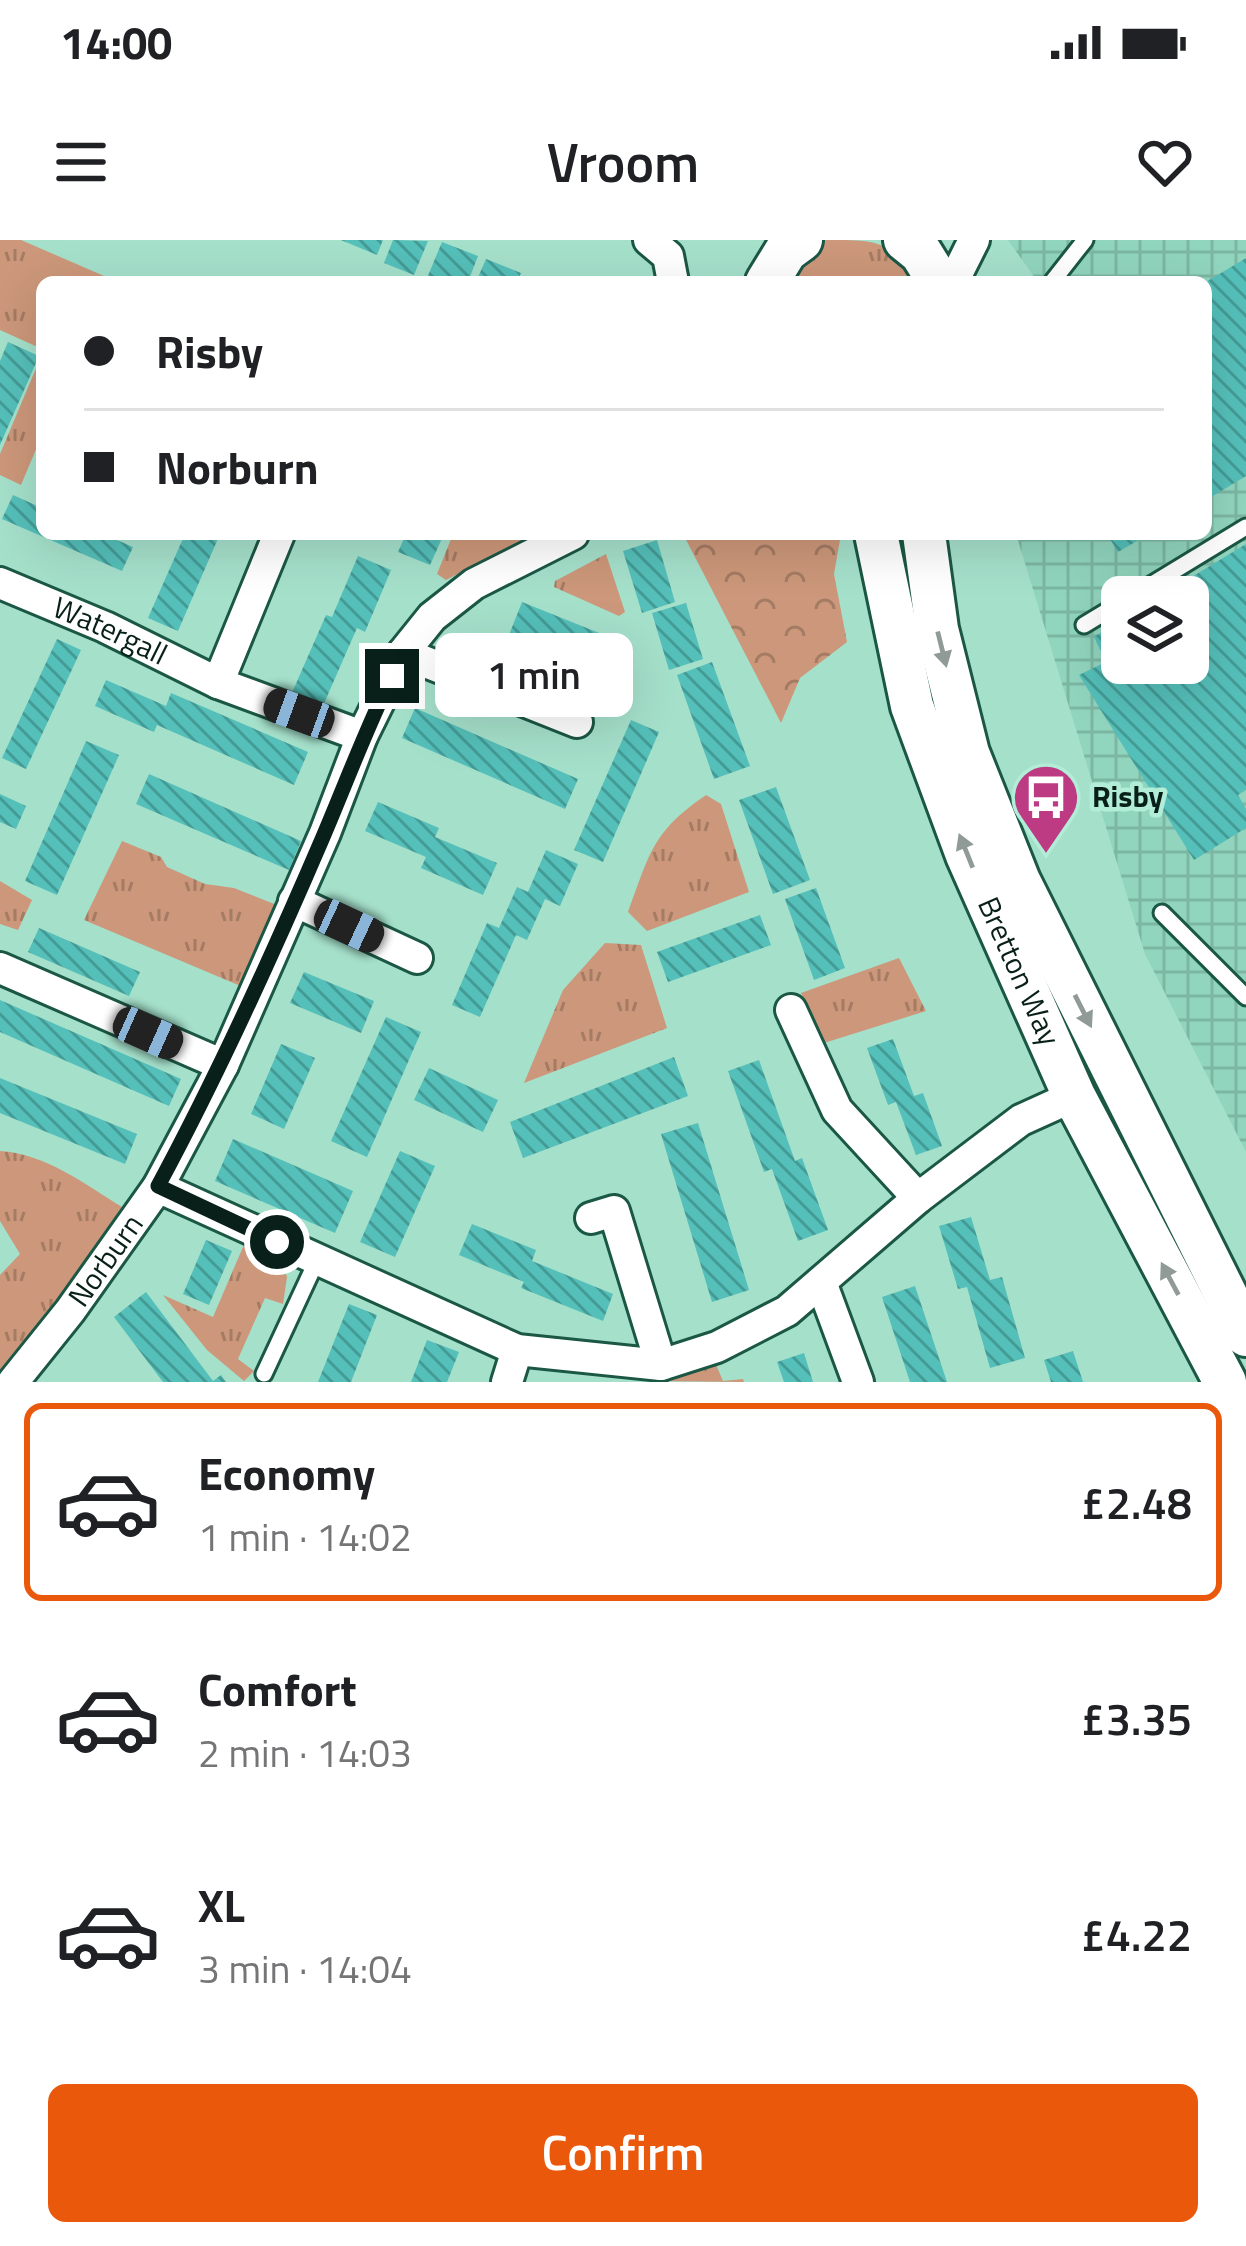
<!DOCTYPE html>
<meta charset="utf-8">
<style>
body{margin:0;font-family:"Titillium Web",sans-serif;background:#f6f6f6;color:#202124;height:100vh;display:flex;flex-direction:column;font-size:45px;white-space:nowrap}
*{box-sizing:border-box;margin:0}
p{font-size:39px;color:#757577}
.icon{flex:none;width:66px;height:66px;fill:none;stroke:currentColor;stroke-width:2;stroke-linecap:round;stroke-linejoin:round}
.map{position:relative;height:1142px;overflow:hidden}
.side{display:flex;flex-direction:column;background:#fff;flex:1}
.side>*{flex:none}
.top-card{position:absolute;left:36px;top:36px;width:1176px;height:264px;border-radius:18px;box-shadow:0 12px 48px #0002;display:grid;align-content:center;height:264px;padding:0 48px;background:#fff}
.controls{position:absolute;left:1101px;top:336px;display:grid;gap:24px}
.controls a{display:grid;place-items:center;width:108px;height:108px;border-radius:18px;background:#fff;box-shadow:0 12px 48px #0002;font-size:60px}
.end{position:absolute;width:54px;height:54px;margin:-27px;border:15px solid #082019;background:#fff;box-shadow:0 0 0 6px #fff}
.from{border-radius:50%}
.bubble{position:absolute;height:84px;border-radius:18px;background:#fff;box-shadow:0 12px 48px #0002;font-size:39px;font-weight:600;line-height:84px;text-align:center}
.car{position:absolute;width:36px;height:72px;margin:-36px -18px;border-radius:15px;box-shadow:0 0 9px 3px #0007;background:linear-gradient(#222 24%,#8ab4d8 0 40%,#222 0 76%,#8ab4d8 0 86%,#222 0)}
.top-card b{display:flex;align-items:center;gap:42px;height:114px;font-size:45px}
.top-card b+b{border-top:3px solid #e0e0e0}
.top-card i{width:30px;height:30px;background:#202124}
ul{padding:21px 0 0;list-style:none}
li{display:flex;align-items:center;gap:36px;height:198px;margin:0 24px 18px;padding:0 24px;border:6px solid transparent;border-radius:18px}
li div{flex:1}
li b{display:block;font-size:45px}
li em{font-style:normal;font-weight:600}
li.active{border-color:#ea580c}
li>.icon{width:108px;height:108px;stroke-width:1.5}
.cta{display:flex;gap:24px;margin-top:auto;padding:24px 48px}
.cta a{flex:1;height:138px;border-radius:18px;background:#ea580c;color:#fff;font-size:48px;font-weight:600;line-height:138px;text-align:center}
.status{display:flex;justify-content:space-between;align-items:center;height:84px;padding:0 60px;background:#fff;direction:ltr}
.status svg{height:33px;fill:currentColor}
header{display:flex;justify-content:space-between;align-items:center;height:156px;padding:0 48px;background:#fff;font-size:54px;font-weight:600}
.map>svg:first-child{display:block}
.industrial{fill:url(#industrial-grid);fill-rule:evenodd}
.grass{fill:url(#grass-tufts)}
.forest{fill:url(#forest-crowns)}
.building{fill:url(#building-back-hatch)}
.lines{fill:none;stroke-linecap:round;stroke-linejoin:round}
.lane-casing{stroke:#1b5745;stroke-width:21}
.street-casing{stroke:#1b5745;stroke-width:36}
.secondary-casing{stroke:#1b5745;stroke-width:48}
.lane{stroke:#fff;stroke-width:15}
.street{stroke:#fff;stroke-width:30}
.secondary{stroke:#fff;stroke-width:42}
.oneway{fill:#909b98}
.route{stroke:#082019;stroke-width:15}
.labels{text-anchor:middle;stroke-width:9;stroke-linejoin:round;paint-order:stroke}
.street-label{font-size:30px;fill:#082019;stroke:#b1edd7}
.poi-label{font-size:30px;font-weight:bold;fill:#082019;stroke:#b1edd7;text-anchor:start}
</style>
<div class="status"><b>14:00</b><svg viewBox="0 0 49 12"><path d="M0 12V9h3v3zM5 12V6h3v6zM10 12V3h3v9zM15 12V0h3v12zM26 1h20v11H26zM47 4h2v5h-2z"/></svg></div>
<header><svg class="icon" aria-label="menu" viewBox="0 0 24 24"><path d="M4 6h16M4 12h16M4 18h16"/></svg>Vroom<svg class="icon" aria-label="heart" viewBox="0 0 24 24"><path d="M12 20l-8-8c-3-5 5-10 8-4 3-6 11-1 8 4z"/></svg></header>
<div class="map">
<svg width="1246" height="1142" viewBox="0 0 1246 1142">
<defs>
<pattern id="industrial-grid" width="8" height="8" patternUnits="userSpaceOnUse" patternTransform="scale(3)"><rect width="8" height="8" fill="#91d5be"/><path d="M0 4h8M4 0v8" fill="none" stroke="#7cb7a3"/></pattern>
<pattern id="grass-tufts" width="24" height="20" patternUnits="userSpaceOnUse" patternTransform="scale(3)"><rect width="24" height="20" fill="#cc977a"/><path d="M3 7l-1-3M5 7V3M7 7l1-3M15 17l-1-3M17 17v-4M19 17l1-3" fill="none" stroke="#a47b63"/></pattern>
<pattern id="forest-crowns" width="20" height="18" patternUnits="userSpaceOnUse" patternTransform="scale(3)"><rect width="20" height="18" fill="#cc977a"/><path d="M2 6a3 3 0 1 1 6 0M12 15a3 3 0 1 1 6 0" fill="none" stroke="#a47b63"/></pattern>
<pattern id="building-back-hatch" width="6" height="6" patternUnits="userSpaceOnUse" patternTransform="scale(3)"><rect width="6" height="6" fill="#55bfb9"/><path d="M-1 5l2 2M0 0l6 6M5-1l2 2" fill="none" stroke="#449b96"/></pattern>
</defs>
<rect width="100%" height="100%" fill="#a5e0cb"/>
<path class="industrial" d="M1008,0h238v912l-101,-198 -129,-420h190v-252h-173l2,-4zM1122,357h66v66h-66z"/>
<path class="grass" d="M0,0h21l97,42h-76v67l-42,-19z
M822,0c61,0 63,0 103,42h-143l22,-32z
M42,114v81l-21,50 -21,-10v-21z
M453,294h82l-89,46 -9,-6z
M606,314l19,58 -6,4 -65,-29 1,-6z
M706,555l15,9 28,88 -102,39 -19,-19c22,-59 24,-80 78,-117z
M122,601l39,16 6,10 38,17 29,4 43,17 -34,82 -159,-67z
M0,641l32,19 -14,30 -18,-6z
M605,703l36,2 26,83 -143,55 39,-93z
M899,718l27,53 -102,32 -23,-50z
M0,911c46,3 83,32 122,56l-41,63 -81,100v-95l20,-21 -20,-33z
M246,1000l34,18 7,19 -4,27 -18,-6 -27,61 16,12 -10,10 -37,-31 -44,-55 50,22z
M714,1120l9,21 20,-2 1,3 -94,-1 2,-7z"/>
<path class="forest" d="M683,294h158l-7,40 13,68 -47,36 -19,45z"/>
<path class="building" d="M341,0h42l-6,15z
M393,0l35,1 -14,34 -30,-12z
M442,2l36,14 -10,26 -41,-4z
M1246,18v218l-40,24v-218z
M486,19l35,14 -4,9h-41z
M8,102l31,14 -39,89v-84z
M13,255l29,13v26h61l30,13 -11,24 -120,-52z
M185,294h35l-42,97 -30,-13z
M406,294h38l-14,31 -32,-13z
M1107,294h42l-31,18z
M657,300l18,62 -33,11 -19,-62z
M1246,304v246l-8,5 8,14v19l-52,32 -115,-185 27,-13 -12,-25 28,-18v44h66v-66h-29z
M358,316l33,14 -26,62 -8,-4 -35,80 -31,-13 35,-80 6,2z
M522,362l102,41 -13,33 -102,-41z
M686,363l17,56 -34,11 -17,-57z
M57,399l24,11 -55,119 -24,-11z
M712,422l38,104 -36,13 -37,-104z
M106,440l60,26 5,-13 137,59 -14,33 -137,-60 -3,7 -59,-26z
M415,468l163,71 -13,30 -163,-71z
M631,480l28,12 -56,130 -29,-12z
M86,501l33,14 -62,140 -32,-14z
M149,534l152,67 -12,29 -153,-66z
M776,547l34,93 -37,14 -34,-94z
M0,554l26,12 -10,23 -16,-7z
M378,562l61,26 -4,9 62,26 -14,32 -62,-27 5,-11 -61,-26z
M546,610l32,14 -18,42 -15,-7 -18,41 -11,-5 -36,82 -28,-12 35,-82 12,5 18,-41 11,5z
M816,648l29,80 -31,12 -29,-81z
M760,675l11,30 -103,37 -11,-30z
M39,688l101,44 -11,24 -101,-44z
M304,732l70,29 -13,32 -71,-30z
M0,760l181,79 -12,27 -169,-74z
M386,777l35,15 -54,125 -36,-16z
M893,799l21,57 9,-3 19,53 -26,9 -20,-53 -8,3 -21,-57z
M281,804l34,14 -31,71 -33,-15z
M674,817l14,39 -165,62 -13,-36z
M759,820l36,101 7,-3 26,72 -30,11 -26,-72 -8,3 -36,-101z
M429,828l69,32 -15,32 -69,-32z
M0,838l137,56 -12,30 -125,-51z
M698,883l51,167 -37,12 -51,-168z
M233,899l120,52 -18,42 -120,-52z
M400,911l35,15 -40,91 -35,-15z
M971,977l19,63 12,-3 23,81 -35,10 -23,-81 -9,2 -19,-63z
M472,984l64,26 -4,11 81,33 -10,27 -82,-33 3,-6 -65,-27z
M206,1000l26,11 -23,54 -26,-11z
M915,1046l32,96h-37l-28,-85z
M146,1052l67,89 8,-6 5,7h-63l-49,-65z
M349,1064l28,11 -26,67h-33z
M427,1100l32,12 -12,30h-36z
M1073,1111l10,31h-32l-7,-22z
M804,1113l9,29h-29l-7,-20z"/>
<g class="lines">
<defs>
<path id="lane" d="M1052,42l33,-42
M1131,357l115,-70
M1084,385l38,-23
M1162,673l84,84
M264,1134l53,-114"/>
<g id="street">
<path d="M649,0l19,16 5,26"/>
<path d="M953,42l21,-42"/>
<path id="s1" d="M0,343l105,44 113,56 144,53"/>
<path d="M403,413l174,69"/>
<path d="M218,443l61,-149"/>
<path d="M294,661l123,57"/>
<path d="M0,728l223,97"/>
<path d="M791,770l46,100 81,88"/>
<path d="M158,947l359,163 144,15 56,-18 70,-36 131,-113 103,-78 53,-24"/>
<path d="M591,978l23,-7 47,154"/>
<path d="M821,1042l37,100"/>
<path id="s2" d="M13,1142l57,-71 88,-124 65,-122 102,-232 37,-97 41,-83 29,-36 42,-33 99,-50"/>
<path d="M507,1142l10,-32"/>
</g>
<g id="secondary">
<path d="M905,0l16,13 18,29"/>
<path d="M767,42l19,-31 15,-11"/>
<path id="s3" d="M876,294l36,172 55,149 107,241 151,286"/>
<path d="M924,294l13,95 31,124 51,128 227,454"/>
</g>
</defs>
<use href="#lane" class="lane-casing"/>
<use href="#street" class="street-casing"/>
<use href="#secondary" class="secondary-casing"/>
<use href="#lane" class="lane"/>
<use href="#street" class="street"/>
<use href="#secondary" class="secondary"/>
</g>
<defs><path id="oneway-solid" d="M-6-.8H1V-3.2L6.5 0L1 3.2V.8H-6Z" transform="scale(3)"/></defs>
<g class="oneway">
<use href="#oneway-solid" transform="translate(942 409) rotate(76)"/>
<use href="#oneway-solid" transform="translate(966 611) rotate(-112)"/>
<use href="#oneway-solid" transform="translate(1083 771) rotate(63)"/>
<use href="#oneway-solid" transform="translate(1170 1039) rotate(-118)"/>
</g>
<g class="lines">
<path class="route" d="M277,1002l-119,-56c61,-113 114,-230 165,-349 23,-54 43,-108 69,-161"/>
</g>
<defs>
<symbol id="bus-pin" viewBox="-11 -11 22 30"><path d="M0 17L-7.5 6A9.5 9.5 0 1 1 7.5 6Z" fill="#bd3b83" stroke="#b1edd7"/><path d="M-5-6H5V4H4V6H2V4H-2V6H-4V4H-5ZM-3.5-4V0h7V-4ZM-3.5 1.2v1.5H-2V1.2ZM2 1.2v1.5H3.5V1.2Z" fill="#fff"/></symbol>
</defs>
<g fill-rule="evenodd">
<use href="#bus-pin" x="1008" y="519" width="76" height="104"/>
</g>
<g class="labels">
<g class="street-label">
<text dy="10" stroke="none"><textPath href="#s1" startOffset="120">Watergall</textPath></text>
<text dy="10" stroke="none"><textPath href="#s3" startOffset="462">Bretton Way</textPath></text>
<text dy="10" stroke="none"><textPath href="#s2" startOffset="153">Norburn</textPath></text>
</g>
<g class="poi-label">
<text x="1092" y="567">Risby</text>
</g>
</g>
</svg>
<div class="controls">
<a><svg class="icon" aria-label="layers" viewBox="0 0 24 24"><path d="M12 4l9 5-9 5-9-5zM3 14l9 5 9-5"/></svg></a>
</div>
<i class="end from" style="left:277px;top:1002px"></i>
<i class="end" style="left:392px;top:436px"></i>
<div class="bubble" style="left:435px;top:393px;width:198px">1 min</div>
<i class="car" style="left:299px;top:473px;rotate:290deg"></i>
<i class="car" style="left:349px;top:686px;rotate:115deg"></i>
<i class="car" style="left:148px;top:793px;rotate:114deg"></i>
<div class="top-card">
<b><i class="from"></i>Risby</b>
<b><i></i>Norburn</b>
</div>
</div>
<section class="side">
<ul>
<li class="active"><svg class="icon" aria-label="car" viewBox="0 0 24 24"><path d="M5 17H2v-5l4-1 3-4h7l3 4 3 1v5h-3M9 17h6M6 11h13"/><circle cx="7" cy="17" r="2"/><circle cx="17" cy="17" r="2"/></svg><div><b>Economy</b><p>1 min · 14:02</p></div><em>£2.48</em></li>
<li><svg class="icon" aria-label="car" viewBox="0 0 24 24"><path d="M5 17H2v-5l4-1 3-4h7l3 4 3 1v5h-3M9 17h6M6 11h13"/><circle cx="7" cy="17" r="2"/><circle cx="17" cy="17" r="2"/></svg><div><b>Comfort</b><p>2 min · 14:03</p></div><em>£3.35</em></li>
<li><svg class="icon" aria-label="car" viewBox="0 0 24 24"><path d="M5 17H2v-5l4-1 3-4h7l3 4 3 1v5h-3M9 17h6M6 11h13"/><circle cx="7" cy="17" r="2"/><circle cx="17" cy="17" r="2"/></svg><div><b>XL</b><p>3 min · 14:04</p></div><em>£4.22</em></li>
</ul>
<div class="cta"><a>Confirm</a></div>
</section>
